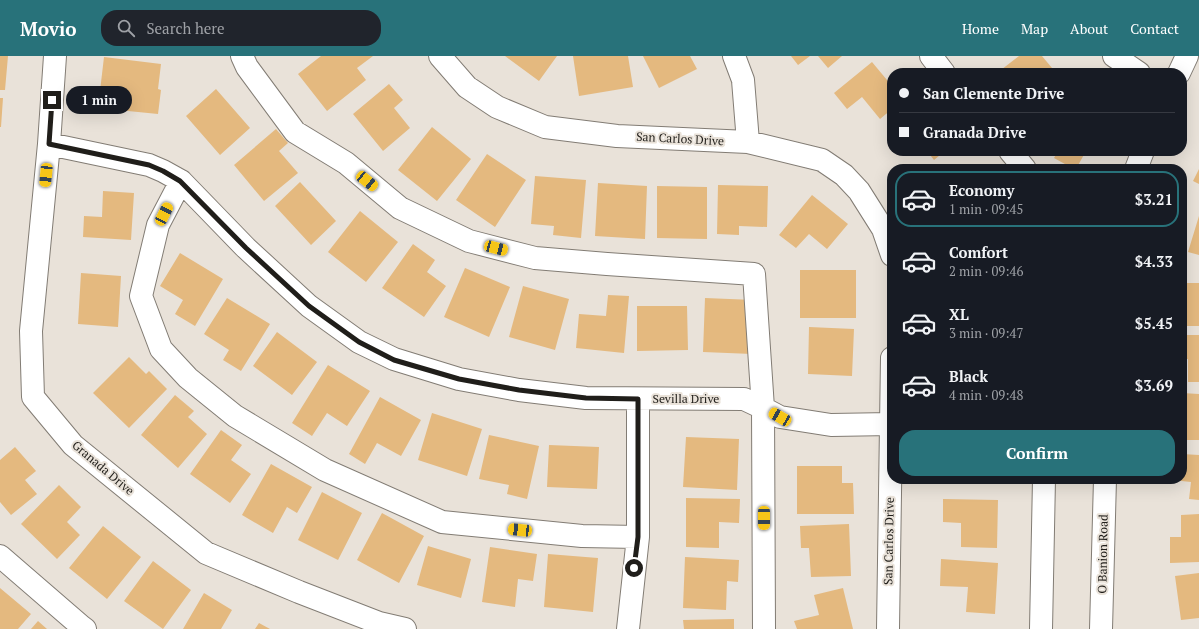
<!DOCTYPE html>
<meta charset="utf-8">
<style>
body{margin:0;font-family:"PT Serif",serif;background:#20242c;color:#f1f3f6;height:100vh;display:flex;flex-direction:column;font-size:15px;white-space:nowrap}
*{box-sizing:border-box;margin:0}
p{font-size:13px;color:#9ea1a6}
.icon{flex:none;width:22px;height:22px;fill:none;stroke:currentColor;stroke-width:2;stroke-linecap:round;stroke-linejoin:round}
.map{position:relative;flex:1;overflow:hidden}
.side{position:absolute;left:887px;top:108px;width:300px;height:320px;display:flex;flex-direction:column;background:#171b24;border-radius:16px;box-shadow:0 4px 16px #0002}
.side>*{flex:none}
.banner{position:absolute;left:887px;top:12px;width:300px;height:88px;border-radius:16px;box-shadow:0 4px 16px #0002;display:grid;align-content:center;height:88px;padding:0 12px;background:#171b24}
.end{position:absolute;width:18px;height:18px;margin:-9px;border:5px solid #201e1a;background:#fff;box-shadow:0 0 0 2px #fff}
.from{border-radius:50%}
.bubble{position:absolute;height:28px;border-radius:14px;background:#171b24;box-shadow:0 4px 16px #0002;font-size:13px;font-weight:700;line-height:28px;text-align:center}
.car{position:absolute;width:12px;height:24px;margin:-12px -6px;border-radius:5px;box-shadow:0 0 3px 1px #0007;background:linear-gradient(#f5c518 24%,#345 0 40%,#f5c518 0 76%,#345 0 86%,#f5c518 0)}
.banner b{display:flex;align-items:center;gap:14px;height:38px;font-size:15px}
.banner b+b{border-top:1px solid #363941}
.banner i{width:10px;height:10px;background:#f1f3f6}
ul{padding:7px 0 0;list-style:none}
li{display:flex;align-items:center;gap:12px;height:56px;margin:0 8px 6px;padding:0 4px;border:2px solid transparent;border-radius:16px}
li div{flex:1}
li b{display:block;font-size:15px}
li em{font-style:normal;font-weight:700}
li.on{border-color:#28727a}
li>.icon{width:36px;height:36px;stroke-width:1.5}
.button{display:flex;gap:8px;margin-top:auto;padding:8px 12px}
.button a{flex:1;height:46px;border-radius:16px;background:#28727a;color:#fff;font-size:16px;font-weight:700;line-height:46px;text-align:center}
header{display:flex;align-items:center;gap:24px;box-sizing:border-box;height:56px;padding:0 20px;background:#28727a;color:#fff}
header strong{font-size:19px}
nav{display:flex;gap:22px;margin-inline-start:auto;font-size:14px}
.search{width:280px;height:36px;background:#20242c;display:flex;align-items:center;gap:10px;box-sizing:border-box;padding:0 14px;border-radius:16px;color:#9ea1a6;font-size:15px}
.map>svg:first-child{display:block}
.building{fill:#e4b97f}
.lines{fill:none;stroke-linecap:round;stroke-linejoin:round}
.minor-casing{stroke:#827c74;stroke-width:24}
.minor{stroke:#fff;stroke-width:22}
.route{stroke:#201e1a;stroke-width:5}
.labels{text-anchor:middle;stroke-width:4;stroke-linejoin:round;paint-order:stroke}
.street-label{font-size:12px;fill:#201e1a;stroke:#e9e2d9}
</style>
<header>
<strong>Movio</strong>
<div class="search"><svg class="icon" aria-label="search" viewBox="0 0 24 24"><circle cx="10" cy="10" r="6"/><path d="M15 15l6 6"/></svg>Search here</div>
<nav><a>Home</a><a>Map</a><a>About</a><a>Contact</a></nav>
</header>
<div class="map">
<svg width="1199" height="573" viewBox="0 0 1199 573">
<rect width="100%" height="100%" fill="#e9e2d9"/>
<path class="building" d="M0,0h8l-3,34h-5z
M321,0h52l-16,12 9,12 -39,31 -29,-37z
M505,0h52l-18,25z
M573,0h55l5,31 -54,9z
M643,0h47l7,13 -38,19z
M791,0h19l-12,9z
M818,0h24l-14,12z
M1019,0h23l10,12 -6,5h-49z
M104,1l57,7 -3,25 3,1 -3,24 -60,-6z
M872,6l20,24v23l-12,10 -18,-22 -15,12 -13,-16z
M389,28l14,16 -9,8 16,20 -27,23 -30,-37z
M216,33l34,39 -30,27 -34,-39z
M0,42h3l-2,29h-1z
M432,71l39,32 -34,42 -39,-31z
M276,73l12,14 -9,8 19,22 -34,28 -30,-36z
M927,95h18l-11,9z
M1058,95h28l-10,18h-2l-20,-11z
M487,98l39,26 -31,47 -39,-27z
M1199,113v15l-6,-3z
M535,120l51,4 -5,58 -28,-3 1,-9 -23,-2z
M300,126l36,39 -25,24 -36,-39z
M598,127l49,3 -2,53 -50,-3z
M718,129l50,1 -1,41 -28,-1v9l-22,-1z
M657,130l50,1v52l-50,-1z
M103,135l31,2 -3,47 -48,-3 1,-21 18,1z
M812,139l36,29 -21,25 -18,-15 -13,14 -17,-13z
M360,155l38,31 -32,40 -38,-30z
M1199,160v39l-11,-3z
M413,188l22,16 -8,12 19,14 -22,31 -42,-29z
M180,197l43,26 -28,47 -20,-12 8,-14 -23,-14z
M465,212l45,19 -21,50 -45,-20z
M800,214h56v48h-56z
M81,217l40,3 -3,51 -40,-3z
M1184,227h15v43h-17v-30h2z
M523,230l46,13 -14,51 -46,-13z
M608,239l21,1 -5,57 -48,-5 3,-34 27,2z
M227,242l43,26 -29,47 -18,-11 6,-10 -25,-16z
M705,242l49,2 -2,54 -49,-2z
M637,250h50l1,44 -51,1z
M809,271l45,2 -2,47 -44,-2z
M277,276l40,30 -25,33 -39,-29z
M1182,279h17v47h-11v-23h-6z
M129,301l17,17 3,-3 18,18 -38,39 -36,-35z
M328,309l42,26 -23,35 -20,-13 -15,23 -20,-13z
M1182,337l17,1v46h-17z
M175,339l19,16 -6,6 19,17 -29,34 -37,-33z
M380,341l41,23 -20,36 -24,-13 -12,21 -16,-10z
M432,357l50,16 -15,47 -49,-16z
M221,374l21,15 -11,15 20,14 -21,29 -40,-29z
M489,379l50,11 -12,53 -20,-5 2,-9 -30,-6z
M686,381l53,2 -2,51 -54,-3z
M549,389l50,2 -2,42 -50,-2z
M15,391l21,24 -11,9 12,14 -26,21 -11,-13v-42z
M1182,398l17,1v45l-10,-1 2,-17 -19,-2v-1h10z
M271,408l41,23 -15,26 -10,-6 -14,26 -31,-18z
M797,410h45v17h11l1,31h-57z
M59,429l22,22 -14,15 13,13 -23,24 -36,-35z
M322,436l40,21 -24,47 -40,-20z
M686,442l54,1 -1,24 -20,-1v26l-33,-1z
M943,443l55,1 -1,48 -36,-1v-24l-18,-1z
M382,457l42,23 -25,47 -42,-23z
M1199,458v48l-29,1v-26h11v-22z
M849,468l2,52 -40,1 -2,-29h-8l-1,-22z
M103,470l38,31 -34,42 -38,-31z
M428,490l43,13 -10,39 -44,-13z
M490,491l47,7 -4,27 -15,-2 -3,28 -33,-5z
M548,498l50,4 -5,54 -49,-5z
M685,501l54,3 -1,22 -11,-1 -1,29 -43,-2z
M941,503l57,4 -3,51 -29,-2 2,-25 -28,-1z
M153,505l38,29 -28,39 -39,-28z
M1199,517v45l-18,2 -6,-44z
M0,532l31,26 -13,15h-18z
M843,532l10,41h-56l-3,-8 25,-6 -5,-20z
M204,537l28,17 -11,19h-38z
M734,563v10h-50l-1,-9z
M38,565l9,8h-16z
M259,567l11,6h-15z"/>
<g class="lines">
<defs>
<path id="minor" d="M55,0l-6,88 -18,187 2,66 40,48 133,108 93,39 80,31 26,6
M242,0l5,11 48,65 51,31 54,45 69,33 66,17 72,6 147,10 9,134 1,221
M440,0l27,31 30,20 48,20 72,9 131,6 74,18 22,15 15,16 24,38 9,26
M734,0l9,24 5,62
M931,0l13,17
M1114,0l25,17
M1179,17l8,-17
M49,88l100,21 14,6 18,10 65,67 63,58 50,36 35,17 65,20 60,11 67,8 158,1 19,9 17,9 51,8 60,-1
M1010,95l15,18
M1136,113l7,-18
M181,125l-23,44 -17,71 20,53 27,29 47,38 90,54 117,52 140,14 56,1
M0,500l81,70 4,3
M628,573l10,-92v-138
M888,573l4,-271
M1041,573l3,-150
M1101,573l4,-150"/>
</defs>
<use href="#minor" class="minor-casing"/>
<use href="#minor" class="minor"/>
</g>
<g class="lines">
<path class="route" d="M52,44l-3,44 100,21 14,6 17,10 66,67 63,58 50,36 35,18 65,19 60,11 67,8 52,1v138l-4,31"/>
</g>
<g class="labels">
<g class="street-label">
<text transform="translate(680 83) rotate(3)" y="4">San Carlos Drive</text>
<text x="686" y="347">Sevilla Drive</text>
<text transform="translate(103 412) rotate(40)" y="4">Granada Drive</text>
<text transform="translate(889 485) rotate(-89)" y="4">San Carlos Drive</text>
<text transform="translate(1103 498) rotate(-89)" y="4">O Banion Road</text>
</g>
</g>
</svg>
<i class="end from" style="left:634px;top:512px"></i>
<i class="end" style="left:52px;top:44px"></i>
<div class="bubble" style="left:66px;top:30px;width:66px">1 min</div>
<i class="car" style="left:46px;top:119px;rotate:186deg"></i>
<i class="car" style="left:367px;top:125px;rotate:129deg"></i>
<i class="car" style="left:164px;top:158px;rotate:27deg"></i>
<i class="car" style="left:496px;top:192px;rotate:105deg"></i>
<i class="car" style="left:780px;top:361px;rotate:300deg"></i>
<i class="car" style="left:764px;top:462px;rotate:180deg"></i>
<i class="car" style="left:520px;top:474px;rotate:276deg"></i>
<div class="banner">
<b><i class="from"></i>San Clemente Drive</b>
<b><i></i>Granada Drive</b>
</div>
<section class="side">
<ul>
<li class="on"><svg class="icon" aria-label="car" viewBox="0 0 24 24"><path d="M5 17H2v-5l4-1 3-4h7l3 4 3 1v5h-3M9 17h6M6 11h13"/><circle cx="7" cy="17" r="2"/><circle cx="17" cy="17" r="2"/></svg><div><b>Economy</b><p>1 min · 09:45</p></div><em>$3.21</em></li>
<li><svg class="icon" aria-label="car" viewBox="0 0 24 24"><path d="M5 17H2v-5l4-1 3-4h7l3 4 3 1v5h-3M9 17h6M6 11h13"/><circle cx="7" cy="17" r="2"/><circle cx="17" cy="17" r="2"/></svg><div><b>Comfort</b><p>2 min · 09:46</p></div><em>$4.33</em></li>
<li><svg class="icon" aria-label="car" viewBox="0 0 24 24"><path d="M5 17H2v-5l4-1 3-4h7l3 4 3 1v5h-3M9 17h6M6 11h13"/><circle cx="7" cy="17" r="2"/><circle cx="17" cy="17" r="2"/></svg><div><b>XL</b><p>3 min · 09:47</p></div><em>$5.45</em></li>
<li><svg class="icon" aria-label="car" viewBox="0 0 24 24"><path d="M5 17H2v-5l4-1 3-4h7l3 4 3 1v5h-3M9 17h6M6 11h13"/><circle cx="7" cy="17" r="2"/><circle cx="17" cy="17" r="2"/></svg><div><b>Black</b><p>4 min · 09:48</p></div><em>$3.69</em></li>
</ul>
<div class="button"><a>Confirm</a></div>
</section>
</div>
